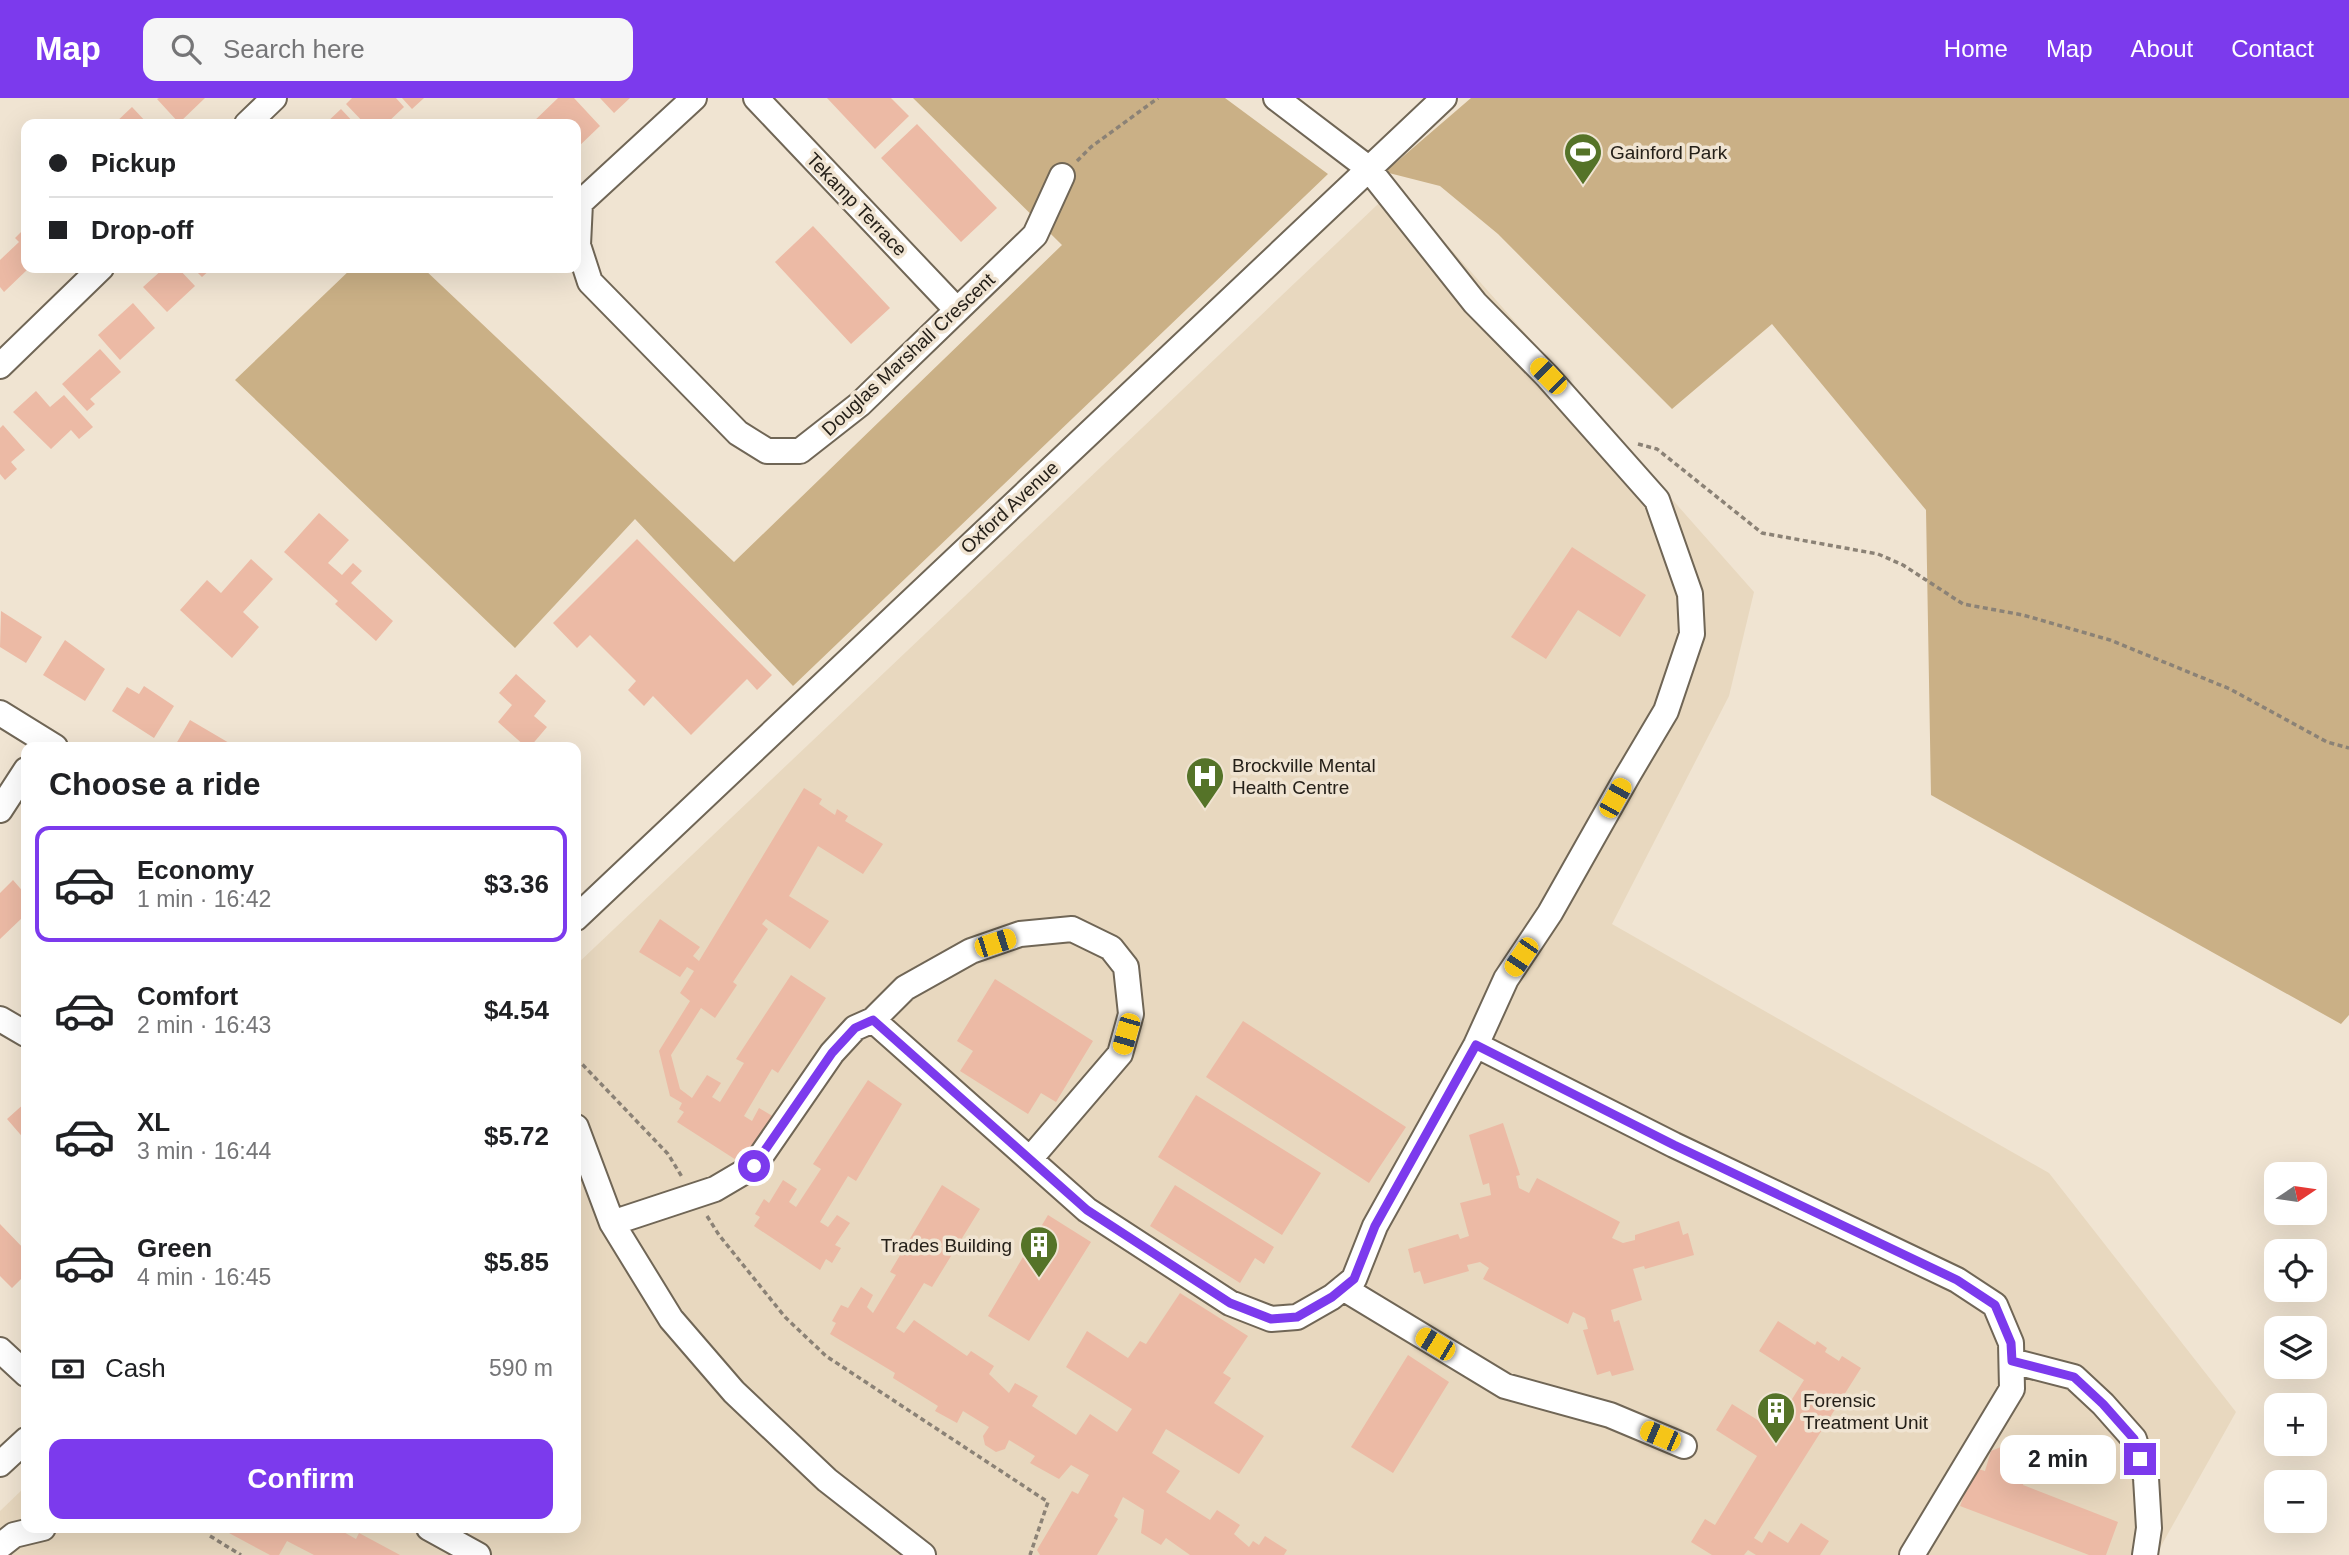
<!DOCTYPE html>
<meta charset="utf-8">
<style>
body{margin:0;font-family:Arial,sans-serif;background:#f6f6f6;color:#202124;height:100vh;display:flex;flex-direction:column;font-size:26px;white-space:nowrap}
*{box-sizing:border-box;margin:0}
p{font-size:23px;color:#757577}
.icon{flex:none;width:38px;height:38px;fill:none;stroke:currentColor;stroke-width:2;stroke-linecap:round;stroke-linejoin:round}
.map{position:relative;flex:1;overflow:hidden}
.details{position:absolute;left:21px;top:644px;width:560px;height:791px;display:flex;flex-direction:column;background:#fff;border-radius:14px;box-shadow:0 7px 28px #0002}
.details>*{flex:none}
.banner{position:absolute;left:21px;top:21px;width:560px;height:154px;border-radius:14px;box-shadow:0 7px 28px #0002;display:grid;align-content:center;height:154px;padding:0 28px;background:#fff}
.needle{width:46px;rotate:77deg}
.tools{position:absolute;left:2264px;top:1064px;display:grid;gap:14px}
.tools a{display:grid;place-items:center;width:63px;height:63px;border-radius:14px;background:#fff;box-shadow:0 7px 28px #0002;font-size:35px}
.end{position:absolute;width:32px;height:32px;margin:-16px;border:9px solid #7c3aed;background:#fff;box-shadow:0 0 0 4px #fff}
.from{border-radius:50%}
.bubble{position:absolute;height:49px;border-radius:14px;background:#fff;box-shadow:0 7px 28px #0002;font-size:23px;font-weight:700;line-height:49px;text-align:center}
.car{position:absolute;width:21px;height:42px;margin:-21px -10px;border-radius:9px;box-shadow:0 0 5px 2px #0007;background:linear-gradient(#f5c518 24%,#345 0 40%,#f5c518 0 76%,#345 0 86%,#f5c518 0)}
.banner b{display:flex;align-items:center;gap:24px;height:66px;font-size:26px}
.banner b+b{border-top:2px solid #e0e0e0}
.banner i{width:18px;height:18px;background:#202124}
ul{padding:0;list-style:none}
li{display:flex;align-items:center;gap:21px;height:116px;margin:0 14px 10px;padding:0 14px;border:4px solid transparent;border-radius:14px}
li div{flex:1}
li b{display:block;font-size:26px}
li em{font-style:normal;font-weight:700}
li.on{border-color:#7c3aed}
li>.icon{width:63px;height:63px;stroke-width:1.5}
h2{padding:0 28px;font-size:32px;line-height:84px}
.pay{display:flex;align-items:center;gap:18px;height:77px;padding:0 28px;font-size:26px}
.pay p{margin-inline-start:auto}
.primary-button{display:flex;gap:14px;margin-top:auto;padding:14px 28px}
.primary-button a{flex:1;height:80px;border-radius:14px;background:#7c3aed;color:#fff;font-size:28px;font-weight:700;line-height:80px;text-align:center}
header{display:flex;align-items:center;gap:42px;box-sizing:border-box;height:98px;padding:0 35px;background:#7c3aed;color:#fff}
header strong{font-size:33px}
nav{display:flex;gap:38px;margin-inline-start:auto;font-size:24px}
.search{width:490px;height:63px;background:#f6f6f6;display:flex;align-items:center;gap:18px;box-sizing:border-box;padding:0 24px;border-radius:14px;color:#757577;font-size:26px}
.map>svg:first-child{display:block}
.built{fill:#e8d8bf}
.green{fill:#cab086}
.building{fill:#ecbaa5}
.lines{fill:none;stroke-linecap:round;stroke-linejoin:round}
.minor-casing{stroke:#706656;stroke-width:28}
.path{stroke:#8b8276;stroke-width:3.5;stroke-dasharray:5 3.5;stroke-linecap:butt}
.minor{stroke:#fff;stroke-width:24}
.route{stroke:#7c3aed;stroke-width:9}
.labels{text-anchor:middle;stroke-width:7;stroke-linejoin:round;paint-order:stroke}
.poi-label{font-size:19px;fill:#252019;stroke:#f0e4d2;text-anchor:start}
.street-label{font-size:19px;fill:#252019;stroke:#f0e4d2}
</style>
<header>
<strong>Map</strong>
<div class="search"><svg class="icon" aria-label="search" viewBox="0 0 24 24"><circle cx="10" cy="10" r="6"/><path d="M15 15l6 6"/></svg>Search here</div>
<nav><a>Home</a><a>Map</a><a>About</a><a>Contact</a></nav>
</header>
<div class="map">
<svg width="2349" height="1457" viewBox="0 0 2349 1457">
<rect width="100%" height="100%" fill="#f0e4d2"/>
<path class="built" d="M1396,89l358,405 -25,104 -117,228 437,249 187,239 -80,143h-2156v-44l26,-25v42h550v-563z"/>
<path class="green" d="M913,0h312l103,76 -535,512 -158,-167 -120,129 -280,-268 117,-112h71l311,294 328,-317z
M1471,0h878v917l-8,9 -410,-229 -5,-285 -154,-186 -100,85 -174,-175 -58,-48 -55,-14z"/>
<path class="building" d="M159,0h46l-26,25 -22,-24z
M352,0h44l8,9 -18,17h-21l-19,-20z
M402,0h22l-12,11z
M558,0h16l26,28 -24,23v-25h-45z
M600,0h30l-16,15z
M827,0h64l18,18 -34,33z
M132,9l16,17h-34z
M341,11l14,15h-30z
M917,26l80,84 -36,34 -80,-84z
M813,128l77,82 -39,36 -76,-82z
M26,129v41h3l-25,24 -4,-5v-27l19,-18 -4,-4z
M164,170h14l17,18 -28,26 -24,-25z
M193,170h19l-10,9z
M133,205l22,25 -35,32 -22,-25z
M100,251l21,23 -31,27 5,5 -8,7 -25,-27z
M36,293l14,16 14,-12 29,32 -14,12 -8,-9 -20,19 -38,-37z
M3,327l22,25 -14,12 6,7 -12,11 -5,-6v-46z
M319,415l30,27 -21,23 14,12 11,-12 9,8 -11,12 42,38 -17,20 -41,-37 3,-3 -54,-49z
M637,441l135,136 -15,15 -10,-11 -56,56 -38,-39 -9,10 -16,-16 8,-9 -46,-46 -13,13 -24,-25z
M1572,449l74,48 -26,42 -42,-27 -32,49 -35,-22z
M251,461l22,20 -30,33 16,15 -27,31 -52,-48 27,-30 14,13z
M1,513l41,26 -16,26 -26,-16z
M65,542l40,29 -20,32 -42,-26z
M516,576l30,27 -12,15 13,11 -17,20h-4l-28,-25 14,-17 -13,-12z
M144,588l30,20 -20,32 -42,-27 15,-24 12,7z
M190,622l46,27h-55l-5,-3z
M804,690l18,11 -3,5 16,11 2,-6 11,7 -3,5 38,23 -20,30 -45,-28 -29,50 40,25 -19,28 -44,-30 -4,5 6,5 -35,53 4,3 -22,33 -14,-10 -30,47 9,34 12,9 15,-23 14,8 -9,14 8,5 24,-39 -8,-4 55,-84 35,23 -48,75 -6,-4 -28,47 8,5 7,-13 15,9 -30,48 -67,-43 7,-10 -5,-3 3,-6 -12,-7 -11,-45 31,-50 -10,-8 14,-22 -7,-4 -7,10 -41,-25 21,-33 40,28 -7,9 6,5z
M13,782l13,15v28l-4,-5 -22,21v-46z
M995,881l98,62 -37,61 -15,-9 -13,21 -68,-43 13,-20 -16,-10z
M1243,923l163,106 -37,56 -163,-106z
M868,982l34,24 -46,77 -8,-5 -28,46 8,5 9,-12 13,8 -15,22 6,3 -9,15 -6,-4 -6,11 -66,-44 6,-9 -5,-3 9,-15 5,4 14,-23 14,9 -8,13 7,5 25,-38 -8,-5z
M1196,997l125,78 -39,62 -124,-78z
M26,1004v39l-19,-22z
M1503,1025l17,52 -4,1 3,12 10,5 8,-15 83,44 -8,16 11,5 12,-3v-5l44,-14 4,14 5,-2 6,22 -49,14 -1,-3 -11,3 9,31 -31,10 3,12 5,-2 15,50 -22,6 -2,-5 -13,4 -14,-45 5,-1 -3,-11 -12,-6 -5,12 -85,-45 6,-11 -9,-6 -13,3 2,6 -45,13 -4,-13 -6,2 -6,-24 50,-15 2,5 9,-3 -9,-33 31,-8 -2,-12 -6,2 -14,-50z
M942,1087l38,24 -48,78 -8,-4 -28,45 8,5 10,-13 53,36 4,-5 23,15 -5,8 20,19 6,-10 23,13 -6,10 44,29 14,-21 27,18 15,-23 -66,-42 21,-36 41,27 12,-17 6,3 34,-51 68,43 -25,37 8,5 -17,25 50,33 -25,38 -73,-45 -14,24 28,18 -14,21 44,28 7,-10 23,15 -6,9 15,13 4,-6 6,4 6,-9 22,14 -3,5h-94l-24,-17 -5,7 -20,-12 3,-23 -21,-13 -9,19 4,3 -21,36h-57l-3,-5 35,-59 6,3 11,-19 -18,-10 -12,14 -29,-16 5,-7 -26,-16 -4,9 -9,3 -11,-7 -2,-9 6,-9 -26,-16 -6,12 -22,-12 3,-5 -45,-28 2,-5 -65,-39 6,-11 -4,-2 9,-16 7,3 13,-21 12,8 -6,12 6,6 23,-38 -6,-3z
M1175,1087l99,62 -10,17 -9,-6 -15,25 -90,-57z
M1048,1117l43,27 -62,99 -41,-25z
M0,1126l26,27v23l-14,14 -12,-12z
M1778,1223l37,24 2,-4 10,7 -2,4 14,9 3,-5 19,12 -107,170 8,5 7,-12 19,12 13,-20 28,18 -9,14h-64l-8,-5 -4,5h-32l-21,-13 14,-23 10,6 42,-69 -41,-26 16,-26 48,30 4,-6 -7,-5 27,-43 -45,-29z
M1408,1257l41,27 -56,91 -42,-26z
M2006,1347l16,5 6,17 -5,18 95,37 -12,33h-17l-129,-49 15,-38 10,3 6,-20z
M232,1430h109l-1,2 16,9 3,-6 41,22h-86l-27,-14 -8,14h-9l-41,-22z"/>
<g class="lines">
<defs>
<path id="minor" d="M694,0l-114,105 -2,42 12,37 148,151 29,18h33l60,-47 175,-169 27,-59
M756,0l201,212
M247,26l27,-26
M0,268l101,-98
M0,615l55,34
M0,712l26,-40
M576,820l868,-820
M0,921l26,15
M873,922l32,-32 66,-37 49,-17 52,-5 39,19 15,19 5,47 -11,40 -90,105
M1476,947l198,100 283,135 38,25 16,38 1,46 -100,166
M576,1029l36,96 59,96 63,73 93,88 96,75
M612,1125l103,-34 39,-23 78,-113 23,-25 18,-8 214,190 143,93 41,16 26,-2 35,-20 22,-18 21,-53 101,-181 30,-66 44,-66 78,-138 38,-64 26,-77 -2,-40 -33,-94 -110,-124 -72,-73 -107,-135 -92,-70
M1343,1190l162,98 105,29 74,31
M0,1252l26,24
M2012,1263l62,16 29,27 31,35 12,39 3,50 -4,27
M0,1366l26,-24
M429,1430l49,27
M0,1448l14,-11 29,-7"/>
</defs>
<use href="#minor" class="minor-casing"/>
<path class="path" d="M1077,63l14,-14 67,-49
M1638,346l19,5 105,84 116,21 25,11 60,39 60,11 87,25 120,49 97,53 22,6
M576,971l6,-5 86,90 14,23
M707,1118l12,19 66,82 41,39 222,146 -18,53
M210,1438l31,19"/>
<use href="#minor" class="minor"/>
</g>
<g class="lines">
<path class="route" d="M754,1068l78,-113 23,-25 18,-8 214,190 143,93 41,16 26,-2 35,-20 22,-18 21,-53 101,-181 198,100 283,135 38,25 16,38 1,18 62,16 29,27 31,35 6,20"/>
</g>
<defs>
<symbol id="stadium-pin" viewBox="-11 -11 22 30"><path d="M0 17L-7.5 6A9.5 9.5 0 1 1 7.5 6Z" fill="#557328" stroke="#f0e4d2"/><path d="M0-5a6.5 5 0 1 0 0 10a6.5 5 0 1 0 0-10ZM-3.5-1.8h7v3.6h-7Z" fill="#fff"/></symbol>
<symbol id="hospital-pin" viewBox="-11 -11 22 30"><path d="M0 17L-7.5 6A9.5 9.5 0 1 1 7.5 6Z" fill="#557328" stroke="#f0e4d2"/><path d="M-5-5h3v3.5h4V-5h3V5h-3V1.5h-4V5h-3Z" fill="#fff"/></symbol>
<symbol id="building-pin" viewBox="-11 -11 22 30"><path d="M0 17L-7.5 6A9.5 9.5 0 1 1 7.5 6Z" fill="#557328" stroke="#f0e4d2"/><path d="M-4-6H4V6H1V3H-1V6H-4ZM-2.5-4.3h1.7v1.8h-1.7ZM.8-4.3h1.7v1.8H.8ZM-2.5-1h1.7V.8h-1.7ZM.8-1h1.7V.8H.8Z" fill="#fff"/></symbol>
</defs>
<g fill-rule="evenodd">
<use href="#stadium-pin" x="1561" y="32" width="44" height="60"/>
<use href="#hospital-pin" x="1183" y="656" width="44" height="60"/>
<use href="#building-pin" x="1017" y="1125" width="44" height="60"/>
<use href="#building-pin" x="1754" y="1291" width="44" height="60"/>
</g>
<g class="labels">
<g class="poi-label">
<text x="1610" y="61">Gainford Park</text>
<text x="1232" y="674">Brockville Mental<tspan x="1232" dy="22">Health Centre</tspan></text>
<text x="1012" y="1154" text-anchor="end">Trades Building</text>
<text x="1803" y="1309">Forensic<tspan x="1803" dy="22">Treatment Unit</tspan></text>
</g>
<g class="street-label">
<text transform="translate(857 106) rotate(46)" y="7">Tekamp Terrace</text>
<text transform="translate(908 256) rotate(-43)" y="7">Douglas Marshall Crescent</text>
<text transform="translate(1009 409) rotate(-43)" y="7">Oxford Avenue</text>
</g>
</g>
</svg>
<div class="tools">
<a><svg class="needle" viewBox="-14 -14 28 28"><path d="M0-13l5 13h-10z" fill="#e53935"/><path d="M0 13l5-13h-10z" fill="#757577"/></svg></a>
<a><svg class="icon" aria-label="locate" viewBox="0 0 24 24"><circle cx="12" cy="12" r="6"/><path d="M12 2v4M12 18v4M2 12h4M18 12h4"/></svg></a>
<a><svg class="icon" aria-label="layers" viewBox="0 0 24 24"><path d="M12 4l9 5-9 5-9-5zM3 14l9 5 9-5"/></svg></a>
<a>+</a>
<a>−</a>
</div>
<i class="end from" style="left:754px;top:1068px"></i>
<i class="end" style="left:2140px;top:1361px"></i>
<div class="bubble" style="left:2000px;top:1337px;width:116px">2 min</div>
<i class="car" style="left:1548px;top:278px;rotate:315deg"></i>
<i class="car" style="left:1615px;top:700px;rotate:29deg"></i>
<i class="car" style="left:995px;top:845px;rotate:72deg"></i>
<i class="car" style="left:1521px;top:859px;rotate:214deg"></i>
<i class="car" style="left:1126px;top:936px;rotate:196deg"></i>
<i class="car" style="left:1435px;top:1246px;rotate:301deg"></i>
<i class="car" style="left:1660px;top:1338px;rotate:293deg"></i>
<div class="banner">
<b><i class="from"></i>Pickup</b>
<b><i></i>Drop-off</b>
</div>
<section class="details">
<h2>Choose a ride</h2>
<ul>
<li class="on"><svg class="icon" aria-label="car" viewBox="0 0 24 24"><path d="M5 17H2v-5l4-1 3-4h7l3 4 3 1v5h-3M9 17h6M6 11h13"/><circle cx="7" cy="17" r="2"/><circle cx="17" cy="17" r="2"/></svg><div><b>Economy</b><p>1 min · 16:42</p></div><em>$3.36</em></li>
<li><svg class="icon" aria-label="car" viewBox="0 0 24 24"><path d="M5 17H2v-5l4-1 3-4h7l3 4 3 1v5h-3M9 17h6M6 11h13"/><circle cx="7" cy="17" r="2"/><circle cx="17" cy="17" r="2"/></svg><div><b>Comfort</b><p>2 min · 16:43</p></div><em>$4.54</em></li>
<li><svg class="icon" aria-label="car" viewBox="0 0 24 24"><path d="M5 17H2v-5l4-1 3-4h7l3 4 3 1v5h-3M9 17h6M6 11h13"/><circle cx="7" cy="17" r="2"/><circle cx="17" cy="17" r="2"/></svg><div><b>XL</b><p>3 min · 16:44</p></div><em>$5.72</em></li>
<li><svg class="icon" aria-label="car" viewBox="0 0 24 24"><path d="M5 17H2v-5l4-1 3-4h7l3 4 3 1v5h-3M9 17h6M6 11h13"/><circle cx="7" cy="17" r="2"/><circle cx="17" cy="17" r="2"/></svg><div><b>Green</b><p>4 min · 16:45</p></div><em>$5.85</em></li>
</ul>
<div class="pay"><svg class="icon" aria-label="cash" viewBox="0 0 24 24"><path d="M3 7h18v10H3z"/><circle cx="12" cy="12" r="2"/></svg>Cash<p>590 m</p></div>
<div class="primary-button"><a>Confirm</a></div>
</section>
</div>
